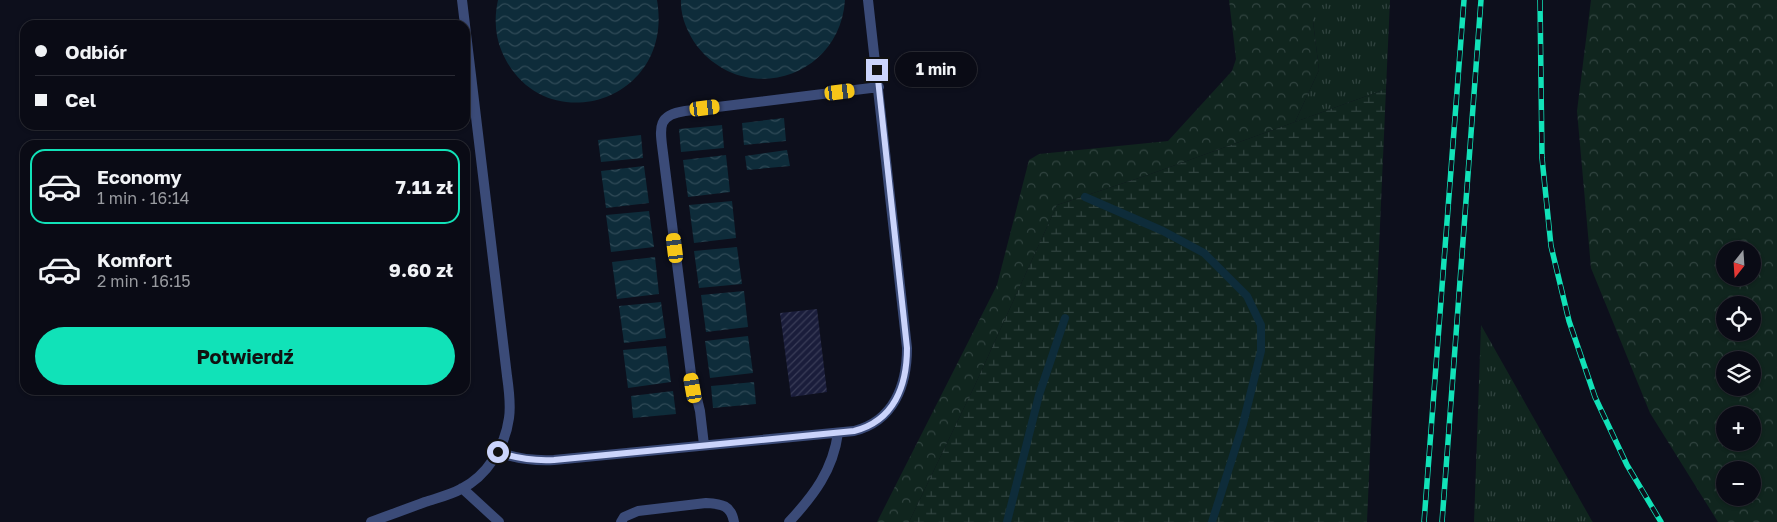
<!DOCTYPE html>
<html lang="pl">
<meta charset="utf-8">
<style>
body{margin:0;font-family:"Golos Text",sans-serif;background:#13141e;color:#f1f3f6;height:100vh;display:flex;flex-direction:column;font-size:19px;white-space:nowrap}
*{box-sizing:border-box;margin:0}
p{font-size:16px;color:#999ba0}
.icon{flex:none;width:28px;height:28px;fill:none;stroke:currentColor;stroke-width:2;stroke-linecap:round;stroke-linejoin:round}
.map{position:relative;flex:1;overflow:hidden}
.side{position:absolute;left:20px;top:140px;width:450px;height:255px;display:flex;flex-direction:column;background:#0a0b15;border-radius:15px;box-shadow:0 1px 4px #0004,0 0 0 1px #2a2b34}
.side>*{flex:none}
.banner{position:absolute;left:20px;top:20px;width:450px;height:110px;border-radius:15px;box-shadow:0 1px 4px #0004,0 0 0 1px #2a2b34;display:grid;align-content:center;height:110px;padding:0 15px;background:#0a0b15}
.needle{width:32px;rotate:197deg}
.tools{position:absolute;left:1716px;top:241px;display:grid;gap:10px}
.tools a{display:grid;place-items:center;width:45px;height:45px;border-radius:50%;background:#0a0b15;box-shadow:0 1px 4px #0004,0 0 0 1px #2a2b34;font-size:25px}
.end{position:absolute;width:22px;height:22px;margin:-11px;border:6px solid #cbd4fb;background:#111;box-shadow:0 0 0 2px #111}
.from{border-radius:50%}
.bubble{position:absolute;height:35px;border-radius:18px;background:#0a0b15;box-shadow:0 1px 4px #0004,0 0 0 1px #2a2b34;font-size:16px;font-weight:700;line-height:35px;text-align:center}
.car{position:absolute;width:15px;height:30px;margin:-15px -8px;border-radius:6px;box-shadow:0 0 4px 1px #0007;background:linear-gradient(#f5c518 24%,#345 0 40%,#f5c518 0 76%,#345 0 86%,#f5c518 0)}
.banner b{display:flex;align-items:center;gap:18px;height:48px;font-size:19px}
.banner b+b{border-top:1px solid #2a2b34}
.banner i{width:12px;height:12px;background:#f1f3f6}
ul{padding:9px 0 0;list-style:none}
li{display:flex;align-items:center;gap:15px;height:75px;margin:0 10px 8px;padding:0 5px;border:2px solid transparent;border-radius:15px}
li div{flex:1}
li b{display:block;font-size:19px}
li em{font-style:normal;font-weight:700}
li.active{border-color:#11e2b8}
li>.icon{width:45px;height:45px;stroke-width:1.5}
.button{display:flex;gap:10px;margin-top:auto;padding:10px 15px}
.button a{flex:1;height:58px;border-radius:30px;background:#11e2b8;color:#111;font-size:20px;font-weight:700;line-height:58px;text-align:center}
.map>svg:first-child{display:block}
.grass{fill:url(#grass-tufts)}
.forest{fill:url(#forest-crowns);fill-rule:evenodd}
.wetland{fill:url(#wetland-marsh)}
.water{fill:url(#water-waves)}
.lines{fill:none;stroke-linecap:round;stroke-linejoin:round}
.stream{stroke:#0e2c3a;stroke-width:8}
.building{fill:url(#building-hatch)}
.service{stroke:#3b4b78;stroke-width:10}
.rail-casing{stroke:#11e2b8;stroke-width:5.5}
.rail{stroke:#0d0f1c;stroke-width:4;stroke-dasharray:11;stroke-linecap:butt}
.route{stroke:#cbd4fb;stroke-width:6}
</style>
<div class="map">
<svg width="1777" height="522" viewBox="0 0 1777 522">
<defs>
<pattern id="grass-tufts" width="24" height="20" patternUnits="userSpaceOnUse" patternTransform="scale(1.25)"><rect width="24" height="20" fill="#10251e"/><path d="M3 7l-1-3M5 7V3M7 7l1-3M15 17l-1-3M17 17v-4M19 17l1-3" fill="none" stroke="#314440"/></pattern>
<pattern id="forest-crowns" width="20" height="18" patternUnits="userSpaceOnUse" patternTransform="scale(1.25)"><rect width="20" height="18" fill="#10251e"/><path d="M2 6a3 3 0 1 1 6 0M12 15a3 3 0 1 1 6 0" fill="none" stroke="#314440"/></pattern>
<pattern id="wetland-marsh" width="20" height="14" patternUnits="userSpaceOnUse" patternTransform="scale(1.25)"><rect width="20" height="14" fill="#10251e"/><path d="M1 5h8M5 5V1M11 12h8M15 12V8" fill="none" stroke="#314440"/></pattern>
<pattern id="water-waves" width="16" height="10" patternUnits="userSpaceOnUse" patternTransform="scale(1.25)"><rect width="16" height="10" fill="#0e2c3a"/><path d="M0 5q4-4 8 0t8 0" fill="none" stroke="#304a57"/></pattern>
<pattern id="building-hatch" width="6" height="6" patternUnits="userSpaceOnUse" patternTransform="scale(1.25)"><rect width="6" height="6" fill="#1a1d3b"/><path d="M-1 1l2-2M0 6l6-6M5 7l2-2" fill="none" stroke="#3a3d58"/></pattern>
</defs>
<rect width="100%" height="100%" fill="#0d0f1c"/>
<path class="grass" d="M1313,0h77l-4,89 -91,33 24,-52 -6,-49z
M1481,325l111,196 1,1h-119z"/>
<path class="forest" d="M1229,0h84v21l6,49 -24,52 -150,54 -88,29 -82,180 -66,137h-32l120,-237 32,-125 10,-6 129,-13 64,-70 4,-12z
M1591,0h186v522h-59l-68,-109 -59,-145 -14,-157zM1725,250h27v28h-27zM1725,305h27v27h-27zM1725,360h27v28h-27zM1725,415h27v27h-27zM1725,470h27v28h-27z"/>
<path class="wetland" d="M1386,89l-19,433h-458l66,-137 82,-180 88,-29z"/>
<path class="water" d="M498,0h159c18,104 -116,142 -155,52 -7,-16 -8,-34 -4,-52z
M681,0h164c-5,78 -100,107 -148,46 -9,-12 -17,-30 -16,-46z
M784,118l2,23 -42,4 -2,-22z
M722,125l2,23 -43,4 -2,-23z
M641,135l2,23 -42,4 -3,-22z
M787,150l3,16 -43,4 -2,-14z
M726,155l4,37 -42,5 -5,-37z
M644,166l5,37 -43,5 -5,-37z
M732,201l4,37 -42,5 -5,-38z
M649,211l5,36 -43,5 -5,-37z
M737,247l5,37 -43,4 -5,-37z
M655,257l4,37 -42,5 -5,-37z
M744,291l4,36 -42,5 -5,-37z
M661,302l5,36 -42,5 -5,-37z
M748,336l5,37 -43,5 -5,-37z
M666,346l5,36 -43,6 -5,-38z
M754,382l2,22 -43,4 -2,-22z
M673,391l3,23 -43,4 -2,-22z"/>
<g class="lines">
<path class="stream" d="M1085,197l78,34 41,22 43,43 14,29v26l-18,73 -31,98
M1007,522l32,-127 26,-77"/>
</g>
<path class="building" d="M817,309l10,83 -36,5 -11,-84z"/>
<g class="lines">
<path class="service" d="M704,445l-4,-34 -9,-37 -28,-221c-3,-24 -7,-38 22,-42l194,-24
M498,452c19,7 35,9 56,8l300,-29c40,-10 53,-46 53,-83l-39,-348
M462,488l37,34
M371,522c18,-7 36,-13 54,-20 12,-4 25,-7 36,-13 26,-13 44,-42 48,-71 2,-13 0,-28 -2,-42l-45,-376
M621,522l3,-5 14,-6 68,-8c16,1 25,2 28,19
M789,522c25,-27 44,-52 49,-89"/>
<defs>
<path id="rail" d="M1540,0l2,158 9,88 18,75 26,76 32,68 34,57
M1424,522l40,-522
M1442,522l39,-522"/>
</defs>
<use href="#rail" class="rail-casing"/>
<use href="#rail" class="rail"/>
</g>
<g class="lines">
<path class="route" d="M498,452c19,7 35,9 56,8l300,-29c40,-10 53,-45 53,-83l-30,-278"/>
</g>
</svg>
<div class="tools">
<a><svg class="needle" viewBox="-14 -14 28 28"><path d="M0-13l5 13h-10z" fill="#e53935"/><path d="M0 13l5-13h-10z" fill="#999ba0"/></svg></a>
<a><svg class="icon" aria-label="locate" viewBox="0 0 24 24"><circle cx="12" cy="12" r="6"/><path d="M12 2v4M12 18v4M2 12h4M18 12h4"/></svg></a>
<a><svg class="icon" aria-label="layers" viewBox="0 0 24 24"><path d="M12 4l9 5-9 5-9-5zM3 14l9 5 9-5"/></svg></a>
<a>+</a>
<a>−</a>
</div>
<i class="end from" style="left:498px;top:452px"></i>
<i class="end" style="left:877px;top:70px"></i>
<div class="bubble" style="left:895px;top:52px;width:82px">1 min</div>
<i class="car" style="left:840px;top:92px;rotate:83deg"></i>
<i class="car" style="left:705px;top:108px;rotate:83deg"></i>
<i class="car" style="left:675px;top:248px;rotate:353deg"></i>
<i class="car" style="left:693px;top:388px;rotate:350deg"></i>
<div class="banner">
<b><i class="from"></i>Odbiór</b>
<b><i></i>Cel</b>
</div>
<section class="side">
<ul>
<li class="active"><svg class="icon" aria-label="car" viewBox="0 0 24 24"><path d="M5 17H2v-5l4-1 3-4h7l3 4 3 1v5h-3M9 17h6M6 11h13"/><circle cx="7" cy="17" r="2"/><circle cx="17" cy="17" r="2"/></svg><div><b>Economy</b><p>1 min · 16:14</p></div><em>7.11 zł</em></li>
<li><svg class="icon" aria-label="car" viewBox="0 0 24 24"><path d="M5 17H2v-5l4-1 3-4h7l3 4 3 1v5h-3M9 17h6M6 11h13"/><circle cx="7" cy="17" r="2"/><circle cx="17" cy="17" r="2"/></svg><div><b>Komfort</b><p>2 min · 16:15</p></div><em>9.60 zł</em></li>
</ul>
<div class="button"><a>Potwierdź</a></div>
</section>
</div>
